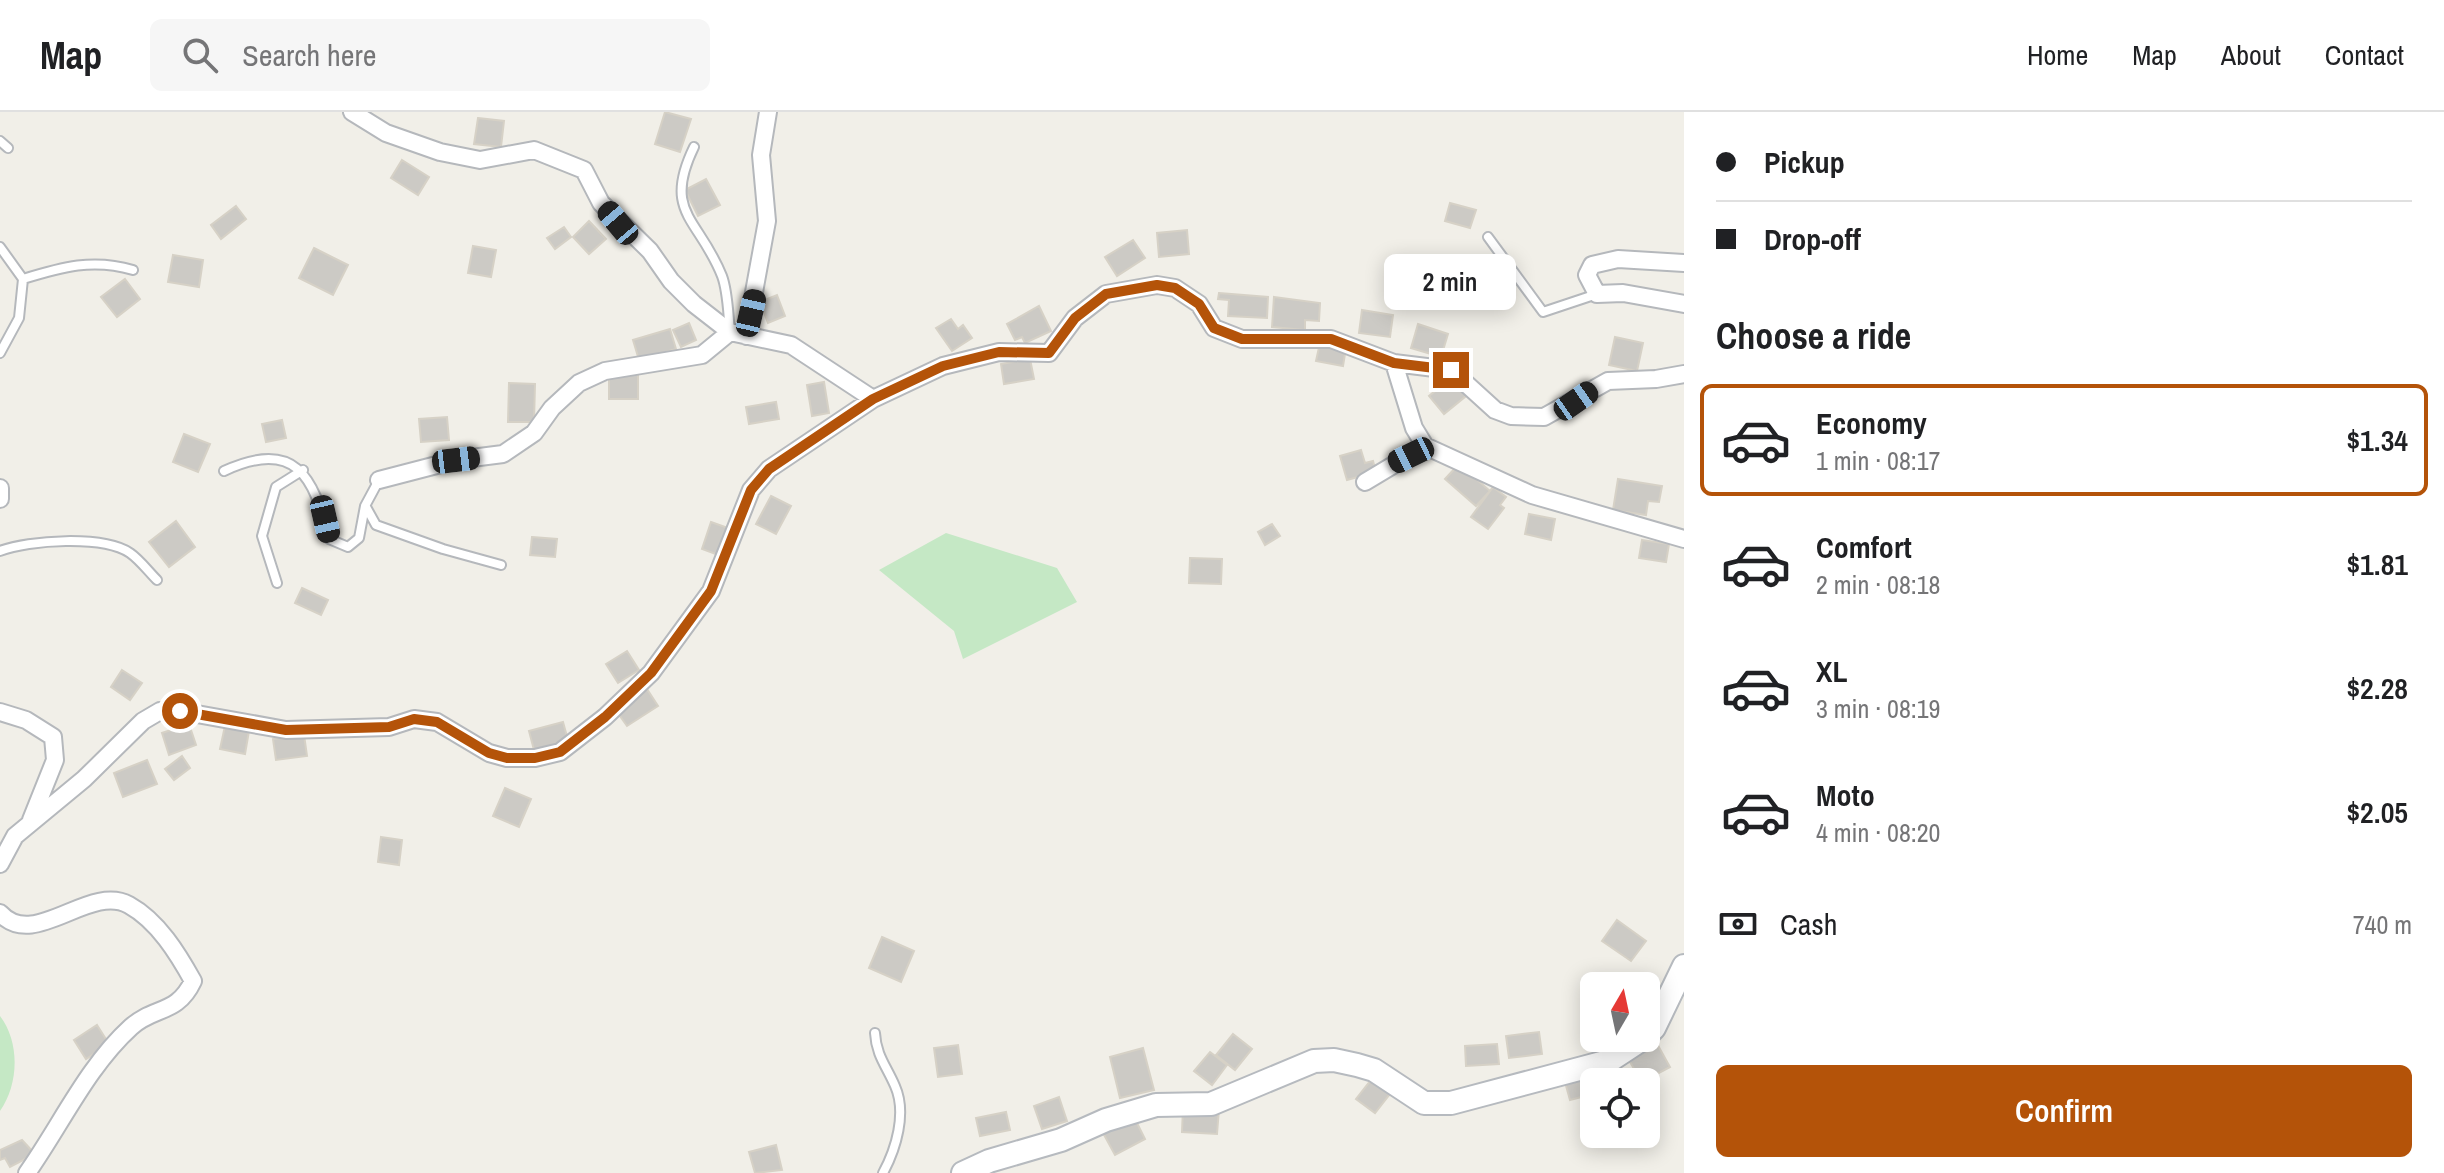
<!DOCTYPE html>
<meta charset="utf-8">
<style>
body{margin:0;font-family:"Archivo Narrow",sans-serif;background:#f6f6f6;color:#202124;height:100vh;display:flex;flex-direction:column;font-size:30px;white-space:nowrap}
*{box-sizing:border-box;margin:0}
p{font-size:26px;color:#757577}
.icon{flex:none;width:44px;height:44px;fill:none;stroke:currentColor;stroke-width:2;stroke-linecap:round;stroke-linejoin:round}
.map{position:relative;flex:1;overflow:hidden}
.panel{display:flex;flex-direction:column;background:#fff;width:760px}
.panel>*{flex:none}
.top-card{display:grid;align-content:center;height:176px;padding:0 32px;background:#fff}
.needle{width:52px;rotate:9deg}
.tools{position:absolute;left:1580px;top:860px;display:grid;gap:16px}
.tools a{display:grid;place-items:center;width:80px;height:80px;border-radius:12px;background:#fff;box-shadow:0 4px 20px #0003;font-size:40px}
.end{position:absolute;width:36px;height:36px;margin:-18px;border:10px solid #b45309;background:#fff;box-shadow:0 0 0 4px #fff}
.from{border-radius:50%}
.bubble{position:absolute;height:56px;border-radius:12px;background:#fff;box-shadow:0 4px 20px #0003;font-size:26px;font-weight:600;line-height:56px;text-align:center}
.car{position:absolute;width:24px;height:48px;margin:-24px -12px;border-radius:10px;box-shadow:0 0 6px 2px #0007;background:linear-gradient(#222 24%,#8ab4d8 0 40%,#222 0 76%,#8ab4d8 0 86%,#222 0)}
.top-card b{display:flex;align-items:center;gap:28px;height:76px;font-size:30px}
.top-card b+b{border-top:2px solid #e0e0e0}
.top-card i{width:20px;height:20px;background:#202124}
ul{padding:0;list-style:none}
li{display:flex;align-items:center;gap:24px;height:112px;margin:0 16px 12px;padding:0 16px;border:4px solid transparent;border-radius:12px}
li div{flex:1}
li b{display:block;font-size:30px}
li em{font-style:normal;font-weight:600}
li.selected{border-color:#b45309}
li>.icon{width:72px;height:72px;stroke-width:1.5}
h2{padding:0 32px;font-size:36px;line-height:96px}
.pay{display:flex;align-items:center;gap:20px;height:88px;padding:0 32px;font-size:30px}
.pay p{margin-inline-start:auto}
.action{display:flex;gap:16px;margin-top:auto;padding:16px 32px}
.action a{flex:1;height:92px;border-radius:12px;background:#b45309;color:#fff;font-size:32px;font-weight:600;line-height:92px;text-align:center}
header{display:flex;align-items:center;gap:48px;box-sizing:border-box;height:112px;padding:0 40px;background:#fff;border-bottom:2px solid #e0e0e0}
header strong{font-size:38px}
nav{display:flex;gap:44px;margin-inline-start:auto;font-size:28px}
.search{width:560px;height:72px;background:#f6f6f6;display:flex;align-items:center;gap:20px;box-sizing:border-box;padding:0 28px;border-radius:12px;color:#757577;font-size:30px}
main{display:flex;flex:1;min-height:0}
.map>svg:first-child{display:block}
.green{fill:#c5e8c5}
.building{fill:#cccac5;stroke:#d6d1c6;stroke-width:2}
.lines{fill:none;stroke-linecap:round;stroke-linejoin:round}
.lane-casing{stroke:#b5b8bc;stroke-width:12}
.street-casing{stroke:#b5b8bc;stroke-width:20}
.secondary-casing{stroke:#b6babf;stroke-width:26}
.lane{stroke:#fff;stroke-width:8}
.street{stroke:#fff;stroke-width:16}
.secondary{stroke:#fff;stroke-width:22}
.route{stroke:#b45309;stroke-width:10}
</style>
<header>
<strong>Map</strong>
<div class="search"><svg class="icon" aria-label="search" viewBox="0 0 24 24"><circle cx="10" cy="10" r="6"/><path d="M15 15l6 6"/></svg>Search here</div>
<nav><a>Home</a><a>Map</a><a>About</a><a>Contact</a></nav>
</header>
<main>
<div class="map">
<svg width="1684" height="1061" viewBox="0 0 1684 1061">
<rect width="100%" height="100%" fill="#f1efe8"/>
<path class="green" d="M946,421l111,35 20,34 -114,57 -9,-28 -75,-61z
M0,904c20,26 19,68 0,95z"/>
<path class="building" d="M665,0l26,7 -11,33 -25,-8z
M478,6l26,3 -3,26 -27,-3z
M402,48l27,17 -11,18 -27,-17z
M706,67l14,26 -22,11 -13,-26z
M1450,91l26,7 -6,18 -25,-7z
M236,94l10,13 -25,20 -10,-14z
M589,109l17,18 -17,15 -16,-17z
M564,115l7,10 -16,12 -8,-11z
M1187,118l2,24 -30,3 -2,-24z
M1133,128l12,18 -28,18 -12,-19z
M473,134l23,4 -5,27 -23,-4z
M314,136l34,17 -15,30 -34,-17z
M173,143l30,5 -4,27 -31,-5z
M125,167l15,20 -23,18 -16,-20z
M1219,181l49,4 -1,21 -39,-2 1,-16 -11,-1z
M777,183l8,21 -17,7 -8,-21z
M1274,185l46,6 -1,18 -14,-1v10l-33,-3z
M1039,194l12,25 -26,12 -3,-6 -7,3 -8,-16z
M1362,198l31,5 -3,22 -31,-4z
M951,207l7,10 5,-4 9,13 -20,13 -16,-23z
M689,211l7,17 -15,7 -8,-17z
M1418,212l30,10 -7,23 -30,-9z
M670,217l6,20 -37,11 -6,-20z
M1615,225l28,6 -6,28 -28,-6z
M1320,231l26,5 -3,18 -27,-5z
M1030,247l4,20 -30,5 -3,-20z
M638,260v27h-29v-26z
M1456,262l15,18 -27,22 -15,-18z
M824,270l5,31 -17,3 -5,-31z
M509,271l26,1 -1,38h-26z
M776,290l3,17 -30,5 -3,-17z
M447,305l2,23 -28,2 -2,-23z
M282,308l4,18 -20,4 -4,-18z
M184,322l26,10 -12,28 -25,-10z
M1361,338l4,13 8,-2 3,11 -29,8 -7,-24z
M1459,352l31,27 -14,15 -31,-27z
M1618,367l44,7 -3,16 -11,-1 -2,14 -33,-5z
M1493,375l13,10 -6,8 4,3 -16,21 -17,-12z
M771,384l20,10 -15,28 -20,-10z
M1529,402l26,5 -4,21 -26,-6z
M176,409l19,26 -26,20 -20,-25z
M711,410l20,7 -10,27 -19,-7z
M1272,412l8,12 -15,9 -7,-13z
M532,425l25,2 -2,18 -25,-2z
M1642,428l27,4 -3,18 -27,-4z
M1190,446l32,1 -1,25 -32,-1z
M302,476l26,12 -7,15 -26,-12z
M627,539l12,19 -21,13 -12,-19z
M122,558l20,13 -12,17 -19,-13z
M647,577l11,17 -31,20 -12,-17z
M563,610l5,18 -34,10 -5,-19z
M189,612l7,21 -27,10 -7,-22z
M225,614l24,5 -4,23 -25,-5z
M304,623l3,21 -31,4 -3,-21z
M182,644l8,12 -16,12 -9,-11z
M147,648l10,24 -34,13 -9,-24z
M505,676l26,11 -12,28 -26,-11z
M381,725l21,3 -3,25 -21,-3z
M1617,808l29,21 -15,20 -29,-20z
M882,825l32,14 -13,31 -32,-14z
M97,913l12,19 -23,15 -12,-19z
M1539,920l3,22 -33,4 -3,-22z
M1233,922l19,15 -17,21 -19,-15z
M1655,928l15,27 -28,15 -15,-25z
M1497,932l2,20 -33,2 -1,-20z
M958,933l4,29 -24,3 -4,-29z
M1143,936l11,42 -34,8 -10,-41z
M1210,940l17,13 -15,20 -18,-14z
M1588,964l5,18 -23,6 -5,-18z
M1371,968l19,14 -15,19 -19,-14z
M1059,985l8,24 -25,8 -8,-23z
M1183,995l36,2 -2,25 -35,-2z
M1006,1000l4,18 -30,6 -4,-18z
M1134,1005l11,22 -30,16 -12,-22z
M22,1028l13,14 -25,13 -5,-9 -5,2v-10z
M776,1033l6,25 -27,3 -6,-21z"/>
<g class="lines">
<defs>
<path id="lane" d="M0,29l8,7
M694,35c-32,66 5,71 28,129 6,16 6,38 8,55
M1488,125l55,75 54,-18
M0,135l23,32 -4,39 -19,35
M23,167c39,-12 70,-21 110,-9
M224,359c71,-33 90,5 105,68l19,8 11,-9 6,-32 14,-26
M366,395l10,18 67,24 58,16
M0,439c29,-11 103,-16 130,2 10,7 18,18 27,27
M277,471l-15,-47 14,-49 27,-17
M875,921c1,22 12,34 20,53 12,27 1,63 -12,87"/>
<path id="street" d="M352,0l34,21 54,19 40,8 54,-10 50,20 17,33 49,48 21,30 23,23 36,28 61,13 82,54
M1684,151l-66,-4 -26,6 -5,10 10,19 26,-1 61,11
M746,224l21,-115 -6,-66 7,-43
M1394,251l20,65 11,18 107,49 152,44
M379,368l77,-20 47,-6 31,-21 18,-25 27,-25 26,-12 97,-16 28,-23
M1365,370l60,-36
M0,376v11
M0,600l26,8 27,17 2,23 -24,60
M0,752l15,-28 69,-57 59,-58 17,-10h20l106,19 103,-3 25,-8 23,3 52,31 18,5h28l25,-6 45,-35 46,-44 60,-82 40,-101 18,-21 104,-70 70,-33 56,-14 50,1 26,-35 31,-24 51,-9 18,3 24,16 15,24 28,11h89l63,24 57,7 44,40 16,6 33,1 64,-36 48,-2 28,-5
M0,801c34,38 89,-30 129,-8 29,16 49,49 64,76 -16,34 -39,25 -62,46 -44,40 -70,98 -104,146"/>
<path id="secondary" d="M1646,924l8,-8 30,-62
M963,1061l26,-12 72,-21 45,-20 50,-15 55,-1 103,-43 20,-1 23,5 17,5 50,33h27l158,-42 35,-23"/>
</defs>
<use href="#lane" class="lane-casing"/>
<use href="#street" class="street-casing"/>
<use href="#secondary" class="secondary-casing"/>
<use href="#lane" class="lane"/>
<use href="#street" class="street"/>
<use href="#secondary" class="secondary"/>
</g>
<g class="lines">
<path class="route" d="M180,599l106,19 103,-3 25,-8 23,3 52,31 18,5h28l25,-6 45,-35 46,-44 60,-82 40,-101 18,-21 104,-70 70,-33 56,-14 50,1 26,-35 31,-24 51,-9 18,3 24,16 15,24 28,11h89l63,24 57,7"/>
</g>
</svg>
<div class="tools">
<a><svg class="needle" viewBox="-14 -14 28 28"><path d="M0-13l5 13h-10z" fill="#e53935"/><path d="M0 13l5-13h-10z" fill="#757577"/></svg></a>
<a><svg class="icon" aria-label="locate" viewBox="0 0 24 24"><circle cx="12" cy="12" r="6"/><path d="M12 2v4M12 18v4M2 12h4M18 12h4"/></svg></a>
</div>
<i class="end from" style="left:180px;top:599px"></i>
<i class="end" style="left:1451px;top:258px"></i>
<div class="bubble" style="left:1384px;top:142px;width:132px">2 min</div>
<i class="car" style="left:618px;top:111px;rotate:320deg"></i>
<i class="car" style="left:751px;top:201px;rotate:13deg"></i>
<i class="car" style="left:1576px;top:289px;rotate:55deg"></i>
<i class="car" style="left:1411px;top:343px;rotate:244deg"></i>
<i class="car" style="left:456px;top:348px;rotate:83deg"></i>
<i class="car" style="left:325px;top:407px;rotate:167deg"></i>
</div>
<section class="panel">
<div class="top-card">
<b><i class="from"></i>Pickup</b>
<b><i></i>Drop-off</b>
</div>
<h2>Choose a ride</h2>
<ul>
<li class="selected"><svg class="icon" aria-label="car" viewBox="0 0 24 24"><path d="M5 17H2v-5l4-1 3-4h7l3 4 3 1v5h-3M9 17h6M6 11h13"/><circle cx="7" cy="17" r="2"/><circle cx="17" cy="17" r="2"/></svg><div><b>Economy</b><p>1 min · 08:17</p></div><em>$1.34</em></li>
<li><svg class="icon" aria-label="car" viewBox="0 0 24 24"><path d="M5 17H2v-5l4-1 3-4h7l3 4 3 1v5h-3M9 17h6M6 11h13"/><circle cx="7" cy="17" r="2"/><circle cx="17" cy="17" r="2"/></svg><div><b>Comfort</b><p>2 min · 08:18</p></div><em>$1.81</em></li>
<li><svg class="icon" aria-label="car" viewBox="0 0 24 24"><path d="M5 17H2v-5l4-1 3-4h7l3 4 3 1v5h-3M9 17h6M6 11h13"/><circle cx="7" cy="17" r="2"/><circle cx="17" cy="17" r="2"/></svg><div><b>XL</b><p>3 min · 08:19</p></div><em>$2.28</em></li>
<li><svg class="icon" aria-label="car" viewBox="0 0 24 24"><path d="M5 17H2v-5l4-1 3-4h7l3 4 3 1v5h-3M9 17h6M6 11h13"/><circle cx="7" cy="17" r="2"/><circle cx="17" cy="17" r="2"/></svg><div><b>Moto</b><p>4 min · 08:20</p></div><em>$2.05</em></li>
</ul>
<div class="pay"><svg class="icon" aria-label="cash" viewBox="0 0 24 24"><path d="M3 7h18v10H3z"/><circle cx="12" cy="12" r="2"/></svg>Cash<p>740 m</p></div>
<div class="action"><a>Confirm</a></div>
</section>
</main>
